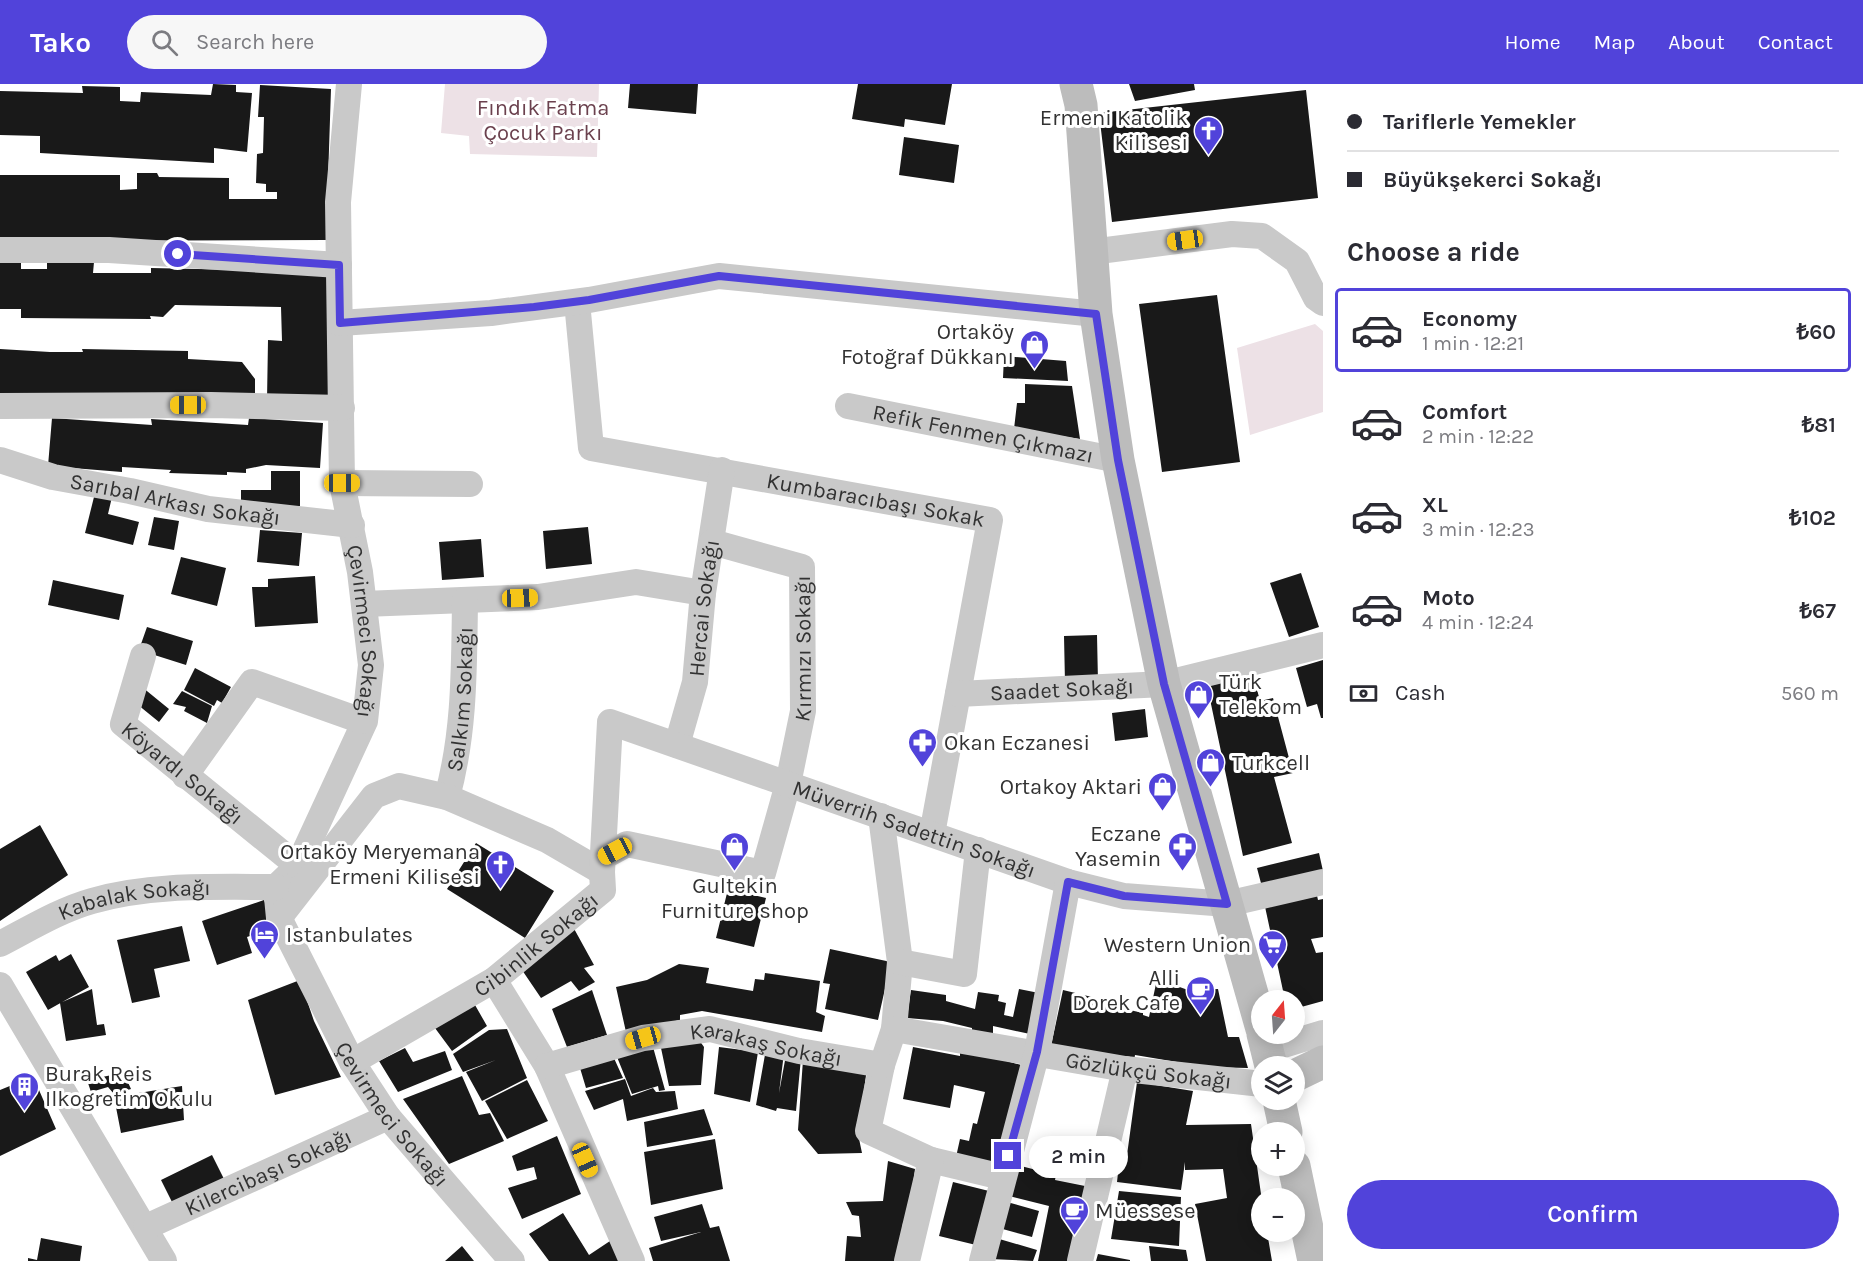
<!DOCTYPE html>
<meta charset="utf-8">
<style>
body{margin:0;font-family:Karla,sans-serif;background:#f7f7f7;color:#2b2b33;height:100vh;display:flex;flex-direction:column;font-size:22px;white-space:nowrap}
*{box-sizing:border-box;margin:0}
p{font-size:20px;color:#7c7c81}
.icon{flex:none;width:33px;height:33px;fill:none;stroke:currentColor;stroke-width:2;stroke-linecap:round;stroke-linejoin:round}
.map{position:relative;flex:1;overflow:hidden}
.panel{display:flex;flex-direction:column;background:#fff;width:540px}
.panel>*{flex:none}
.hud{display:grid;align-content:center;height:132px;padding:0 24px;background:#fff}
.needle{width:39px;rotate:17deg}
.tools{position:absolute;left:1251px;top:906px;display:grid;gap:12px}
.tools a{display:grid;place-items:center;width:54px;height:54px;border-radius:50%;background:#fff;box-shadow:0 3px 15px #0003;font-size:30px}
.end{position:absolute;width:27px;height:27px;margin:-14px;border:8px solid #5143da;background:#fff;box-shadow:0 0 0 3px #fff}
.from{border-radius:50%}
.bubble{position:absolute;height:42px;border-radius:21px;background:#fff;box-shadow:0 3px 15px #0003;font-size:20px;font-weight:600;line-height:42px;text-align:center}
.car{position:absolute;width:18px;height:36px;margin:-18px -9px;border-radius:8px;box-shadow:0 0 4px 2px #0007;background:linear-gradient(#f5c518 24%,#345 0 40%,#f5c518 0 76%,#345 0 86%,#f5c518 0)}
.hud b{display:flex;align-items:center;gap:21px;height:57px;font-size:22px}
.hud b+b{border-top:2px solid #e1e1e2}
.hud i{width:15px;height:15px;background:#2b2b33}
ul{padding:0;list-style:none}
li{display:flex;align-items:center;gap:18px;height:84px;margin:0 12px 9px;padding:0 12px;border:3px solid transparent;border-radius:6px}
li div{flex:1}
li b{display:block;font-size:22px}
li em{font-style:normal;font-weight:600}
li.selected{border-color:#5143da}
li>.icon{width:54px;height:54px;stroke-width:1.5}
h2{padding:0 24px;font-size:27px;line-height:72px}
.pay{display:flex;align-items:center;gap:15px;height:66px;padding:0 24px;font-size:22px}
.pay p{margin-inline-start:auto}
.primary-button{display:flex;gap:12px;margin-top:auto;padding:12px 24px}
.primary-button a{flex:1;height:69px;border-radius:36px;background:#5143da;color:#fff;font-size:24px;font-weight:600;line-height:69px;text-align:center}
header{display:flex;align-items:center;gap:36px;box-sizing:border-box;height:84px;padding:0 30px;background:#5143da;color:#fff}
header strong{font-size:28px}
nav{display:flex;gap:33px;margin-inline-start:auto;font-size:21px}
.search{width:420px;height:54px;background:#f7f7f7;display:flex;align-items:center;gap:15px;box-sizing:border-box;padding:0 21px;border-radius:33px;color:#7c7c81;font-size:22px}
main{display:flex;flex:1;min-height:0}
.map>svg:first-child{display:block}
.green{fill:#ede1e6}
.building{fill:#191919}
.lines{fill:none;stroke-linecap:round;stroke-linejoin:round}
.street{stroke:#c9c9c9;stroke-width:26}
.secondary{stroke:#bcbcbc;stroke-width:33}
.route{stroke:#5143da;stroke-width:8}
.labels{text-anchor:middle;stroke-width:6;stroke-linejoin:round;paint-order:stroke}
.park-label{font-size:22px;fill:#6b414e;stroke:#fff}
.poi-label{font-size:22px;fill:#323232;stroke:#fff;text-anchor:end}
.street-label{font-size:22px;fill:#323232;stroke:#fff}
</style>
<header>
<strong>Tako</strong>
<div class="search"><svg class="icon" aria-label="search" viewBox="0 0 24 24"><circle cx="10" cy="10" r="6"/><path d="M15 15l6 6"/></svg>Search here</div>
<nav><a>Home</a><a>Map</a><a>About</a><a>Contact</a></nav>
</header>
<main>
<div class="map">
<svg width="1323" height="1177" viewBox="0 0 1323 1177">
<rect width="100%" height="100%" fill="#fff"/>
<path class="green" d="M445,0h154l-2,73 -127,-3 -1,-18 -28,-3z
M1315,240l8,7v81l-73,23 -13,-87z"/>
<path class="building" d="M213,0l23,1v7l16,1 -5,59 -33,-4v15l-174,-10v-17l-40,-1v-44l83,2 -1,-7 38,1v14l20,1 1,-10 70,3z
M630,0h68l-2,30 -68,-6z
M858,0h94l-7,41 -40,-6 -1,8 -52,-8z
M1129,0h65l1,6 -60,11z
M260,1l71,4 -5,151 -326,1v-66h120v15l17,-1v-16h20l2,4 70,1v21h48v-7h-11v-8l-10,-1 1,-29 6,-1 1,-36h-6z
M1306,6l12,108 -206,24 -13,-109z
M904,53l55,8 -5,38 -55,-8z
M0,177h21v8h26v-7h47l-1,11h58v-5l182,4 -3,128h-63l1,-60 14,1 -1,-34 -106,-2 -12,12 -13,-1 1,3 -130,-1v-9h-21z
M1217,211l23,167 -78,10 -23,-168z
M0,265l50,3h33l-1,-3 106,2v8l54,3 13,17v22h-255z
M1004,272l62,5 2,20 -65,-3z
M1025,300l47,2 8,53 -66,-10 3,-26h8z
M52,334l100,7 -1,-6 97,6 1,-7 74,5 -3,45 -54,-3 -20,4v4l-19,-1v3l-58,-2 2,-3 -49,-3v5l-74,-6z
M271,387h29v35h-59v-16h30z
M95,409l17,4 -4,17 31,8 -6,23 -48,-12z
M154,433l25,4 -5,29 -26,-5z
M588,443l4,37 -46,5 -3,-38z
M260,446l42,3 -3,33 -42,-4z
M481,455l3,38 -42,3 -3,-38z
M181,473l45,11 -9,38 -46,-12z
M1301,489l18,54 -30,10 -19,-54z
M315,492l3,47 -63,4 -3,-40h16v-8z
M53,496l71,15 -5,25 -71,-15z
M147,543l46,14 -7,24 -41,-13 -4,-8z
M1097,551l1,47 -33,1 -1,-47z
M1323,576v58h-2l-4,-14 -10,3 -11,-39z
M195,584l36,19 -9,16 -5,-3 -3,6 -30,-16z
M1253,590l7,27 13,-3 20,75 -19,4 18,66 -49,13 -36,-171z
M142,603l27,22 -10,13 -27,-22z
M182,607l30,15 -5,17 -23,-12 2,-4 -13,-3z
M1145,625l3,28 -33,4 -3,-28z
M40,741l28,50 -68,46v-72z
M476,759l78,48 -29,47 -78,-49z
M1319,769l4,18 -61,16 -5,-19z
M728,805l38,9 -12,49 -38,-9z
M1316,807l2,9 5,-1v38l-12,2 5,14 7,-1v49l-29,8v-9h-9l-21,-98z
M264,816l10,28 -27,9 5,16 -35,12 -15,-44z
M572,841l22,40 -10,3 11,14 -16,9 -8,-10 -30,17 -19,-28z
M182,842l8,35 -36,8 6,28 -28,6 -15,-63z
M830,865l61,13 -13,58 -53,-11 5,-25 -7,-1z
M71,870l18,33 -41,23 -22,-38 30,-17 3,6z
M679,880l30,4 -3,15 47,8 2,-12 9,1 1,-7 55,8 -4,31 9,4 -3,16 -120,-21 -22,4v5l-54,12 -10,-45 31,-7z
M1157,895l31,11 30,-1 10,48h11l9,31 -41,-1 -72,-12 -1,6 -83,-15 12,-56 33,8 -2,4 49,11v2l6,2z
M300,896l14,41 27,56 -66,18 -27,-95z
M92,905l5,36 7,-1 2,11 -40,6 -6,-38z
M1019,905l20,4 -9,41 -37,-8v9l-21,-3v-4l-29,-7 -36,-3 4,-28 35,5v6l29,8 3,-17 21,3 -1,6 8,2 -2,12 9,2z
M592,906l15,45 -40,12 -15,-38z
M475,921l12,21 -35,25 -20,-27z
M507,945l20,49 -45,23 -16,-29 30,-12 -33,12 -10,-18 36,-24z
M699,956l5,7 -3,38 -32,1 -8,-38z
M653,963l12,43 -6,1 -1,-5 -26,8 -15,-37z
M719,963l39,5 -8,50 -36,-8z
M913,963l47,9v-8l61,17 -24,101 -41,-9 4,-18 9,2 4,-18 4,1 8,-32 -31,-7 -4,23 -47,-9z
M405,964l8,14 32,-11 7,19 -54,22 -19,-31z
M766,965l18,4 -5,40 7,-38 15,3 -5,53 -19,-3 -1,3 -20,-6z
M613,972l10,22 -37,10 -6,-20z
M803,976l64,8 -9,66 4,19 -44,1 -20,-24z
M127,988l-1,6 5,11 -17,5 -6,-7 -17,5 -4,-12z
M462,992l17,39 11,-2 14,28 -55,23 -46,-65z
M625,995l6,17 22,-8 3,4 19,-1 3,18 -51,12 -4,-22 -29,11 -9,-19z
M527,996l21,41 -41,18 -22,-38z
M22,997l6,14 11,-5 17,39 -56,27v-66z
M1137,998l56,9 -7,34 65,-1 11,77v31h5l5,29h-66l-11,-57 32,-6 -4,-29 -38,1v-8l-4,28 -64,-8 3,-27h7z
M182,1002l2,34 -63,13 -7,-36z
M704,1025l9,26 -66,12 -3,-25z
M557,1052l24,58 -59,25 -14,-31 29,-9 -3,-12 -17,4 -5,-15z
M715,1055l8,50 -72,16 -7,-53z
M212,1071l14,28 -51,25 -14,-28z
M888,1077l27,8 -7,55 -5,-1 -6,38h-52l2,-25 14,1 -2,-21 -7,-1 -6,-13 37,-1z
M1013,1080l43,11 -1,5 35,7 -16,74h-36l11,-55 -44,-11z
M953,1098l36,9 -13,54 -37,-9z
M1119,1107l62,6 -2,49 -68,-7z
M1007,1118l32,9 -7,26 -33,-9z
M702,1120l8,24 9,-2 11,35h-77l-4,-13 52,-16 -40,9 -7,-24z
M563,1129l26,42 24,-16 7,22h-71l-20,-27z
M41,1154l41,8 -2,15h-52v-3l9,2z
M996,1154l41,12 -4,11 -43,-2z
M462,1162l12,15h-29z
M1149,1162l37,4 2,11h-37z
M1098,1170l32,6v1h-34z"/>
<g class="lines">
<g class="street">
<path id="s1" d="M349,0l-11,118 4,281 18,89 11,93 -6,56 -67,145 -22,21 3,31 73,144 36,55 124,144"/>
<path d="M0,166h109l230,15"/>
<path d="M1091,168l141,-18 30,2 35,25 19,37 7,5"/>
<path id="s2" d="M577,218l14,146 399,72 -58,314"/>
<path d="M340,239l151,-10 98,-13 130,-24 377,38"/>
<path d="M0,322l211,-1 131,3"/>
<path id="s3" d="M848,322l270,54"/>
<path id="s4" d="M0,376l53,17 77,14 78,18 144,16"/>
<path d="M342,399l128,1"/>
<path d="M364,520l174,-7 98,-15 67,11"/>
<path id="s5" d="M143,572l-20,68 175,142"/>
<path id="s6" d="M958,610l206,-10 159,-39"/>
<path id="s7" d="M677,661l18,-63 8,-89 19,-123"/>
<path d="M185,692l67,-94 110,39"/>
<path id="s8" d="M447,713c18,-65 17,-130 18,-197"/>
<path d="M881,732l19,146 -6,67 -12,36 -14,66 63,29 71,17"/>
<path id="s9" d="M603,773l24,-13 136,29 25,-89 15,-73 -1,-144 -90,-25"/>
<path d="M279,834l95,-122 25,-10 48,11 100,43 55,32"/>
<path id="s10" d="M0,860c29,-15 60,-34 92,-43 59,-17 123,-14 184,-14"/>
<path d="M900,878l64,12 14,-124"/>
<path d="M494,896l53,86 85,195"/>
<path d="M0,901l164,276"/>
<path id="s11" d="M894,945l231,40 137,15"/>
<path d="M1267,966l56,-17"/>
<path id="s12" d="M352,978l142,-82 109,-90 -1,-18 8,-150 458,160 56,14 103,8 96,-22"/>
<path id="s13" d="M547,982l96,-28 67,-9 89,22 83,14"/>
<path id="s14" d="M146,1143l242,-110"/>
<path d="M907,1177l24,-101"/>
<path d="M982,1177l55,-209 31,-170"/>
<path d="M1080,1177l45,-192"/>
</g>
<path class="secondary" d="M1076,0l5,21 15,209 22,146 46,224 98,345
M1263,950l8,32
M1294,992l29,-14
M1279,1016l7,32
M1294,1082l20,95"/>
</g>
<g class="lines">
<path class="route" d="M178,170l161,11 1,58 194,-16 55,-7 130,-24 377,38 22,146 46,224 63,220 -103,-8 -56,-14 -31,170 -29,104"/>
</g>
<defs>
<symbol id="church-pin" viewBox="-11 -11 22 30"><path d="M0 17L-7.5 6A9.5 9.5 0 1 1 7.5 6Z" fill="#5143da" stroke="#fff"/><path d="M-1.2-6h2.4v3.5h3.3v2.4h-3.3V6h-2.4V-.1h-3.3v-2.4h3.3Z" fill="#fff"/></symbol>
<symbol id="shop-pin" viewBox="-11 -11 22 30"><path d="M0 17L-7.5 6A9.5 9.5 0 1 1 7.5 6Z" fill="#5143da" stroke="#fff"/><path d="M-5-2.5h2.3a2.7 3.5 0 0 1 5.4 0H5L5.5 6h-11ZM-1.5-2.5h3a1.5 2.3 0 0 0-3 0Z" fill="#fff"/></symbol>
<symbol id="pharmacy-pin" viewBox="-11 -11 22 30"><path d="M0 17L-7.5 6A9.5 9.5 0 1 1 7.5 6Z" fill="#5143da" stroke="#fff"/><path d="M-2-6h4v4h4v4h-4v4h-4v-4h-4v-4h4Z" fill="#fff"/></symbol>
<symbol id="hotel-pin" viewBox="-11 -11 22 30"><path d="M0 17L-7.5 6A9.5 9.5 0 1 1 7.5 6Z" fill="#5143da" stroke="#fff"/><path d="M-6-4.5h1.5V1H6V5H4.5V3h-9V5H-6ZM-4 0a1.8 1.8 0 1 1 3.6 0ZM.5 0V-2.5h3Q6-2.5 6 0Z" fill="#fff"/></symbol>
<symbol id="supermarket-pin" viewBox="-11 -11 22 30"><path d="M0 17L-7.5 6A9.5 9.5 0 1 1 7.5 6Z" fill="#5143da" stroke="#fff"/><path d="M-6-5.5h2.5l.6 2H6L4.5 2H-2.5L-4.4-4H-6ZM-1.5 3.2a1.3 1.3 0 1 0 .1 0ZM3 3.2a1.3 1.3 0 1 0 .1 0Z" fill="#fff"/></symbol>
<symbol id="cafe-pin" viewBox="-11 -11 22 30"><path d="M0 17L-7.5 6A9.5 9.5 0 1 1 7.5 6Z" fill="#5143da" stroke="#fff"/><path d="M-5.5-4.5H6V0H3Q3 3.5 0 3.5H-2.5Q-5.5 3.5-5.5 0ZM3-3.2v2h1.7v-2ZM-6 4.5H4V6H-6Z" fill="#fff"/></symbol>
<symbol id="building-pin" viewBox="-11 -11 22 30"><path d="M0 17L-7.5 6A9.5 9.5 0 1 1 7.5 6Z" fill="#5143da" stroke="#fff"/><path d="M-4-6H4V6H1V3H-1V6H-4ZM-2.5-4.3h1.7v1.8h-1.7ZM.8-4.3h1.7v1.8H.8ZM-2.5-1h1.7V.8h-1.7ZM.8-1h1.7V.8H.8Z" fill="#fff"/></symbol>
</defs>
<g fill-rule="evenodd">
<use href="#church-pin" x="1192" y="30" width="33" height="45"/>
<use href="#shop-pin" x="1018" y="244" width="33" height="45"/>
<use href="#shop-pin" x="1182" y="594" width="33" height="45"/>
<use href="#pharmacy-pin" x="906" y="642" width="33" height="45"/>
<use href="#shop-pin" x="1194" y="662" width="33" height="45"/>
<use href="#shop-pin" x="1146" y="686" width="33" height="45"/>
<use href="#shop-pin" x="718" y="746" width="33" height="45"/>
<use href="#pharmacy-pin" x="1166" y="746" width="33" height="45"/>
<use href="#church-pin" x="484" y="764" width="33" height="45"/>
<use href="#hotel-pin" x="248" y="834" width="33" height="45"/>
<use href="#supermarket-pin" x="1256" y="844" width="33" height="45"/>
<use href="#cafe-pin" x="1184" y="890" width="33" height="45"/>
<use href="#building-pin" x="8" y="986" width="33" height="45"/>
<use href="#cafe-pin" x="1058" y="1110" width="33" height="45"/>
</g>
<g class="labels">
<g class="park-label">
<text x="543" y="31">Fındık Fatma<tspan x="543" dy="25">Çocuk Parkı</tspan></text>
</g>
<g class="poi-label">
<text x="1188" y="41">Ermeni Katolik<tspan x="1188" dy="25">Kilisesi</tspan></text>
<text x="1014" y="255">Ortaköy<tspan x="1014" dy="25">Fotoğraf Dükkanı</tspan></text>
<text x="1219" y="605" text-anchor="start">Türk<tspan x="1219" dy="25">Telekom</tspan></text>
<text x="944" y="666" text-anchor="start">Okan Eczanesi</text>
<text x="1232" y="686" text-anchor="start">Turkcell</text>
<text x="1142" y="710">Ortakoy Aktari</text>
<text x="1161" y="757">Eczane<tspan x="1161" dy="25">Yasemin</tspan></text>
<text x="480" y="775">Ortaköy Meryemana<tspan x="480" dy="25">Ermeni Kilisesi</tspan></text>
<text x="735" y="809" text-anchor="middle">Gultekin<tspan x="735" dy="25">Furniture shop</tspan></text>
<text x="286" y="858" text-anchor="start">Istanbulates</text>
<text x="1251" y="868">Western Union</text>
<text x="1180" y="901">Alli<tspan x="1180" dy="25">Dorek Cafe</tspan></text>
<text x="45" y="997" text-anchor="start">Burak Reis<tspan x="45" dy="25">Ilkogretim Okulu</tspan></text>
<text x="1095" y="1134" text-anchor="start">Müessese</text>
</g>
<g class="street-label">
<text dy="8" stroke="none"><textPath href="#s3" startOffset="138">Refik Fenmen Çıkmazı</textPath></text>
<text dy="8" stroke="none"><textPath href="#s4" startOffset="180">Sarıbal Arkası Sokağı</textPath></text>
<text dy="8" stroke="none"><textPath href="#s2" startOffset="436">Kumbaracıbaşı Sokak</textPath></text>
<text dy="8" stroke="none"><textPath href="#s7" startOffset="140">Hercai Sokağı</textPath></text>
<text dy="8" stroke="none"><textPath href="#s1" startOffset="550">Çevirmeci Sokağı</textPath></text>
<text dy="8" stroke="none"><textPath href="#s9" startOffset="396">Kırmızı Sokağı</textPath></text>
<text dy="8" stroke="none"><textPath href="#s6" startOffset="104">Saadet Sokağı</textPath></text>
<text dy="8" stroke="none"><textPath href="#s8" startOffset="99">Salkım Sokağı</textPath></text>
<text dy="8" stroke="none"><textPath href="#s5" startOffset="148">Köyardı Sokağı</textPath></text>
<text dy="8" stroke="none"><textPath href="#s12" startOffset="796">Müverrih Sadettin Sokağı</textPath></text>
<text dy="8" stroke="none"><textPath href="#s10" startOffset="144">Kabalak Sokağı</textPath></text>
<text dy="8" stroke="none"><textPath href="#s12" startOffset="219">Cibinlik Sokağı</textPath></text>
<text dy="8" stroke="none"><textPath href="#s13" startOffset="225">Karakaş Sokağı</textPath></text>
<text dy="8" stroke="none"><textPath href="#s11" startOffset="258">Gözlükçü Sokağı</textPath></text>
<text dy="8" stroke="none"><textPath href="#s1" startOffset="1089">Çevirmeci Sokağı</textPath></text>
<text dy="8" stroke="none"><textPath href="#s14" startOffset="134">Kilercibaşı Sokağı</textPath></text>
</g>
</g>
</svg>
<div class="tools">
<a><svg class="needle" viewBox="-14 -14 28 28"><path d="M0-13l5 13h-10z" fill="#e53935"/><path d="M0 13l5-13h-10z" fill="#7c7c81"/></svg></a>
<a><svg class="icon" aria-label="layers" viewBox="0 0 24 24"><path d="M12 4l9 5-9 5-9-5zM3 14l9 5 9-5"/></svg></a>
<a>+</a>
<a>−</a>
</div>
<i class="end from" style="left:178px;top:170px"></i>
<i class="end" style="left:1008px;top:1072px"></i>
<div class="bubble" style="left:1029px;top:1052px;width:99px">2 min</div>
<i class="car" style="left:1185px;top:156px;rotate:262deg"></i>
<i class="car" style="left:188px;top:321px;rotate:270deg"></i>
<i class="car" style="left:342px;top:399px;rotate:90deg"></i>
<i class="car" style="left:520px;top:514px;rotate:88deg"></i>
<i class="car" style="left:615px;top:767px;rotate:242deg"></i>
<i class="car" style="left:643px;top:954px;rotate:254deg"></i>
<i class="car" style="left:585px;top:1076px;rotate:156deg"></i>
</div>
<section class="panel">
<div class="hud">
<b><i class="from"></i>Tariflerle Yemekler</b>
<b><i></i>Büyükşekerci Sokağı</b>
</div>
<h2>Choose a ride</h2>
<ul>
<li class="selected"><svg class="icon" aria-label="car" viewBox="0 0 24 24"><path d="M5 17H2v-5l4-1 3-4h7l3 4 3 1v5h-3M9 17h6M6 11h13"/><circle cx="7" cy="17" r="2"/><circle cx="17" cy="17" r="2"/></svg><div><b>Economy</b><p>1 min · 12:21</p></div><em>₺60</em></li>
<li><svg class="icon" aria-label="car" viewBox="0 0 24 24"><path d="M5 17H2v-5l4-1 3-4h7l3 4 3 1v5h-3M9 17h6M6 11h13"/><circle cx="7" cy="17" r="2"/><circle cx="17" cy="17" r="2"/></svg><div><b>Comfort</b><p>2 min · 12:22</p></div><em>₺81</em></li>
<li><svg class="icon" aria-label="car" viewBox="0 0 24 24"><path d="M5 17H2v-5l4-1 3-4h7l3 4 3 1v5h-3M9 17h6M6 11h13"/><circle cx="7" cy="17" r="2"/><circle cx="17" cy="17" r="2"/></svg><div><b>XL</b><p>3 min · 12:23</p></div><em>₺102</em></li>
<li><svg class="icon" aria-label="car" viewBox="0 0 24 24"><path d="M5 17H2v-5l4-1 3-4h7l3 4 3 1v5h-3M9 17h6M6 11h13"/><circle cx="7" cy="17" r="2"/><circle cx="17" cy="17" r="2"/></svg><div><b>Moto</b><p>4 min · 12:24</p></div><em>₺67</em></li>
</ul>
<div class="pay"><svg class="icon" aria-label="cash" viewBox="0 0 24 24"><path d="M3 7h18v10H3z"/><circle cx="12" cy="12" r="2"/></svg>Cash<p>560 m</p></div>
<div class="primary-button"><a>Confirm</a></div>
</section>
</main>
